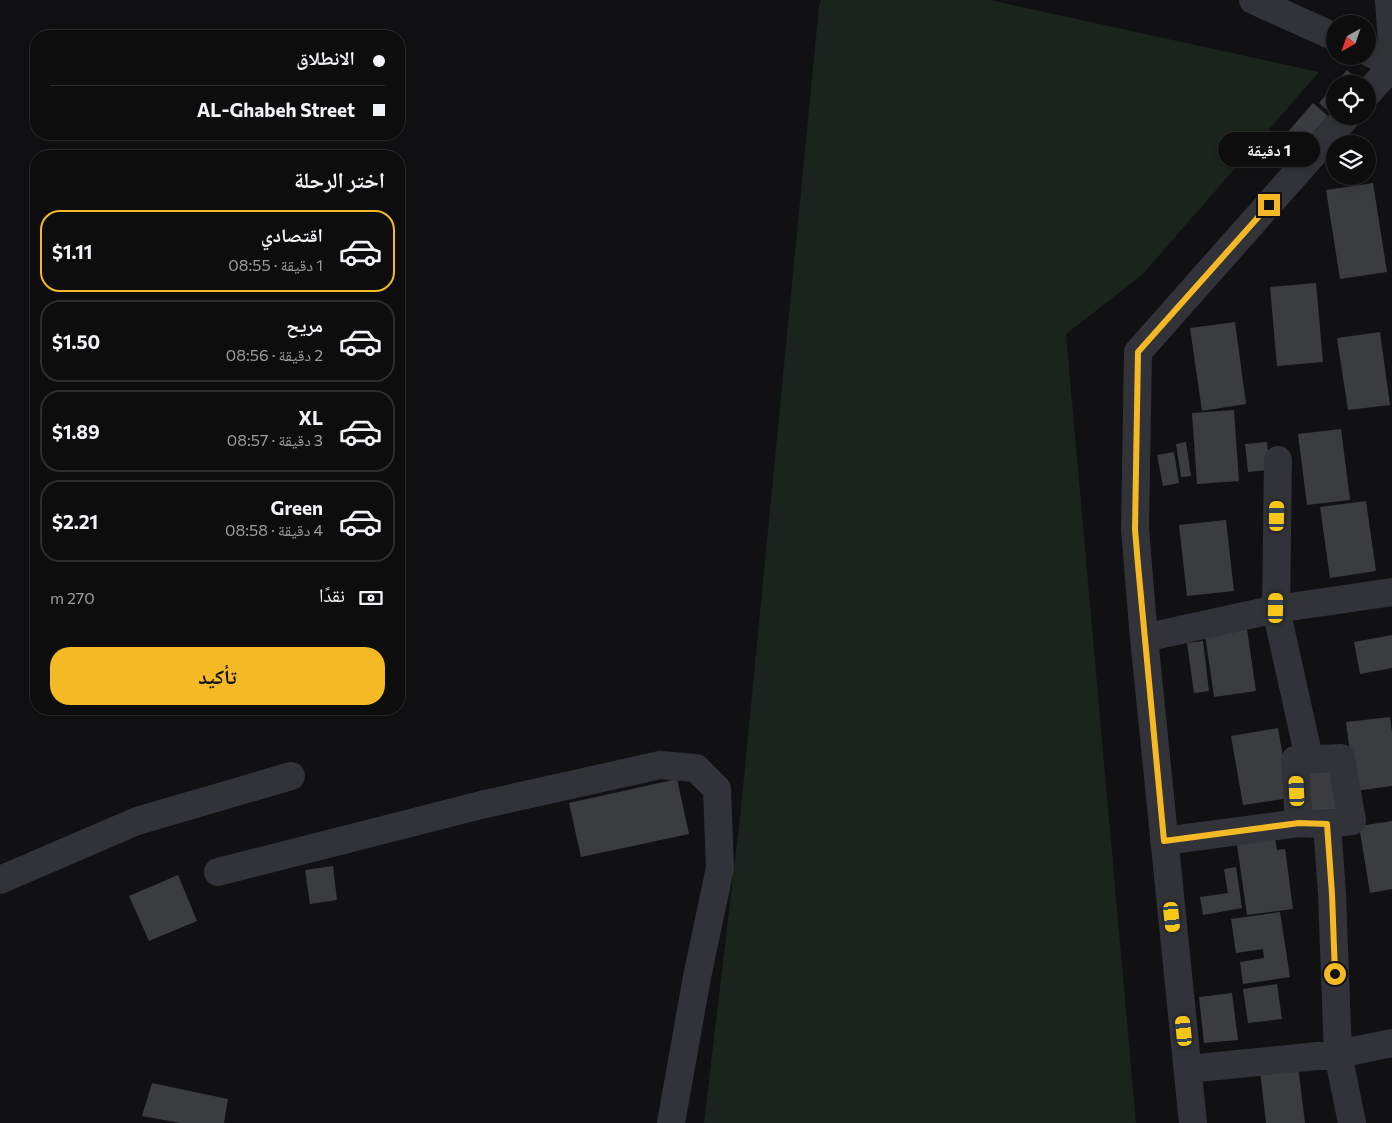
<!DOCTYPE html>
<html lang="ar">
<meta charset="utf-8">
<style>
body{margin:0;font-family:Commissioner,"Noto Naskh Arabic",sans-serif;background:#1b1b1c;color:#f1f3f6;direction:rtl;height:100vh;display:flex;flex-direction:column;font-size:19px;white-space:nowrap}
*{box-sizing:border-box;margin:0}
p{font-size:16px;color:#9a9c9e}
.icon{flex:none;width:28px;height:28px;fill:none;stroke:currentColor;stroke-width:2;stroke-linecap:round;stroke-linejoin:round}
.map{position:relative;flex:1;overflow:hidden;direction:ltr}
.drawer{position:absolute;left:30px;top:150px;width:375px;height:565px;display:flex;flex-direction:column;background:#0d0d0e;border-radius:20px;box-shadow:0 2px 8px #0003,0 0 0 1px #2d2d2e;direction:rtl}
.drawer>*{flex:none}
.top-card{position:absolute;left:30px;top:30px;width:375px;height:110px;border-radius:20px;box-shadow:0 2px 8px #0003,0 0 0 1px #2d2d2e;direction:rtl;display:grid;align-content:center;height:110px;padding:0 20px;background:#0d0d0e}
.needle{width:32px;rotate:220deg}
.controls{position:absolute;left:1326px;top:15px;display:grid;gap:10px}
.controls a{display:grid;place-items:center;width:50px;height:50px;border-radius:50%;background:#0d0d0e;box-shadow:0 2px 8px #0003,0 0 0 1px #2d2d2e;font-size:25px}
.end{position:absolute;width:22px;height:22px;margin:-11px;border:6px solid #f6b926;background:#111;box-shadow:0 0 0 2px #111}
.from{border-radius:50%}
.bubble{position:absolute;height:35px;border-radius:18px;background:#0d0d0e;box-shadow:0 2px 8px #0003,0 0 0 1px #2d2d2e;font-size:16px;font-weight:700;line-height:35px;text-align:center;direction:rtl}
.car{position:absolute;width:15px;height:30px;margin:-15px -8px;border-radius:6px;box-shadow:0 0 4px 1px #0007;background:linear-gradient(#f5c518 24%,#345 0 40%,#f5c518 0 76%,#345 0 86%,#f5c518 0)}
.top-card b{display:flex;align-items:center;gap:18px;height:48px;font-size:19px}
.top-card b+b{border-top:1px solid #2d2d2e}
.top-card i{width:12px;height:12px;background:#f1f3f6}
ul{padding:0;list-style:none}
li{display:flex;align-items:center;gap:15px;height:82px;margin:0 10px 8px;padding:0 10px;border:2px solid #2d2d2e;border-radius:20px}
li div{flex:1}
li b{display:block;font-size:19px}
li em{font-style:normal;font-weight:700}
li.selected{border-color:#f6b926}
li>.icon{width:45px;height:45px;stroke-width:1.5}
h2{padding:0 20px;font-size:22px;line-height:60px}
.pay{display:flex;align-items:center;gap:12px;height:55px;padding:0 20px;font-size:19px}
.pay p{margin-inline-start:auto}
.action{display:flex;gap:10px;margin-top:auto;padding:10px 20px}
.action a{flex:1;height:58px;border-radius:20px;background:#f6b926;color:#111;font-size:20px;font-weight:700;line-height:58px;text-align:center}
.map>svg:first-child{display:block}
.green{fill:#1b231d}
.building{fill:#3b3c40}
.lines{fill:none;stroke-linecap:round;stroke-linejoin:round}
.minor{stroke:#323338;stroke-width:28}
.tertiary{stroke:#323338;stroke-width:28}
.route{stroke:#f6b926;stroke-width:6}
</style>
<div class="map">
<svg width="1392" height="1123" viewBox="0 0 1392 1123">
<rect width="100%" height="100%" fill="#111113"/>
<path class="green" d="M821,0h169l329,72 -177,203 -76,59 70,789h-432l36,-305 79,-812z"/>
<path class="building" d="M1347,70l16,14h-28z
M1335,84v30l-1,2 -15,-13z
M1313,103l15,13 -27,31 -15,-13z
M1373,183l14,89 -47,7 -14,-89z
M1316,283l7,79 -46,4 -7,-79z
M1235,322l11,82 -44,7 -12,-83z
M1380,332l10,73 -42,5 -11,-72z
M1234,410l5,71 -42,3 -5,-71z
M1341,429l9,71 -43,5 -9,-71z
M1186,442l5,34 -10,1 -5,-33z
M1267,442l3,28 -22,2 -3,-28z
M1174,452l5,31 -16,3 -6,-31z
M1366,501l10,70 -46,7 -10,-71z
M1226,520l8,71 -47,5 -8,-71z
M1246,622l10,69 -42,6 -10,-69z
M1392,635v33l-32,6 -6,-32z
M1203,641l6,50 -15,2 -7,-50z
M1390,717l2,15v54l-37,5 -9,-69z
M1278,728l12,70 -47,7 -12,-69z
M1331,770l5,39 -29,3 -5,-39z
M677,779l12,55 -108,23 -12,-54z
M1392,821v68l-22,4 -11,-67z
M1274,832l3,18 8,-1 8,60 -46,6 -11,-77z
M333,866l4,34 -27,4 -5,-34z
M1236,867l6,41 -39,7 -3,-18 28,-4 -4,-24z
M178,875l19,46 -48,20 -20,-45z
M1280,912l10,65 -47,7 -3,-22 24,-4 -1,-9 -27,4 -5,-34z
M1277,984l5,35 -34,4 -5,-34z
M1232,993l6,47 -34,3 -5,-46z
M1298,1066l7,57h-39l-6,-52z
M152,1083l76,16 -4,24h-44l-38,-7z"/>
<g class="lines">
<path class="minor" d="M1389,0l3,44
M1368,93l24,-27
M1278,460l-2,149 33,149
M1144,638l132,-29 116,-17
M1299,823l-4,-63 46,-2 11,63 -25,3 5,70 6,160 14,69
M1164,841l135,-18 18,1
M218,872l263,-67 179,-40 36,3 21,21 3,79 -23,109 -26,146
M0,880l137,-59 154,-45
M1188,1069l150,-15 54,-11
M1193,1123l-49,-485 -9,-109 3,-177 209,-236"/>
<path class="tertiary" d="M1253,0l82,37
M1368,52l24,11"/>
</g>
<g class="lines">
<path class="route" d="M1269,205l-131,147 -3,177 3,36 26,276 135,-18 28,1 5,70 3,80"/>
</g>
</svg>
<div class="controls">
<a><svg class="needle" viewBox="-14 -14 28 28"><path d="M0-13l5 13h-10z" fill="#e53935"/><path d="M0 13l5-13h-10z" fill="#9a9c9e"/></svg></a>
<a><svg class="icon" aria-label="locate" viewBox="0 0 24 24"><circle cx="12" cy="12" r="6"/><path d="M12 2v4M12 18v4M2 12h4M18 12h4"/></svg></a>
<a><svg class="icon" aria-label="layers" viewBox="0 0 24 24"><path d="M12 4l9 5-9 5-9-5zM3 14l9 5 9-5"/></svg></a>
</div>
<i class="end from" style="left:1335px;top:974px"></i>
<i class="end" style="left:1269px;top:205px"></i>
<div class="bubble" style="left:1218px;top:132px;width:102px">1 دقيقة</div>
<i class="car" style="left:1277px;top:516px;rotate:1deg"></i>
<i class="car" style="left:1276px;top:608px;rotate:1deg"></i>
<i class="car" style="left:1297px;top:791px;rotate:357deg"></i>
<i class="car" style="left:1172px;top:917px;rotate:174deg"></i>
<i class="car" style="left:1184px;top:1031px;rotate:354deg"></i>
<div class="top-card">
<b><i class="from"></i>الانطلاق</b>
<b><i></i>AL-Ghabeh Street</b>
</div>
<section class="drawer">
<h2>اختر الرحلة</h2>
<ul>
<li class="selected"><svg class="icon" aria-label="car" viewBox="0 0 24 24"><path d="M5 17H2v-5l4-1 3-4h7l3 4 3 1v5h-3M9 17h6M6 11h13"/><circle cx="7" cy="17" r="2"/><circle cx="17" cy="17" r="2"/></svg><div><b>اقتصادي</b><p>1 دقيقة · 08:55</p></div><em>$1.11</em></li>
<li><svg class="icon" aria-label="car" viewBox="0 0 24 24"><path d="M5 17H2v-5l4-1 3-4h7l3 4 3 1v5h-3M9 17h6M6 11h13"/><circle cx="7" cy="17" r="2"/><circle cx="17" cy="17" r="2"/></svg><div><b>مريح</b><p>2 دقيقة · 08:56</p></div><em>$1.50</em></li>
<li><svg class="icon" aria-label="car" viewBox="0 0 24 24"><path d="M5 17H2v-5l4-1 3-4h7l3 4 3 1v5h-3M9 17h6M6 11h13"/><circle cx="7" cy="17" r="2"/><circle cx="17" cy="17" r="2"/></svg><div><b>XL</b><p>3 دقيقة · 08:57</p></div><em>$1.89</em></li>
<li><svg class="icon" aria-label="car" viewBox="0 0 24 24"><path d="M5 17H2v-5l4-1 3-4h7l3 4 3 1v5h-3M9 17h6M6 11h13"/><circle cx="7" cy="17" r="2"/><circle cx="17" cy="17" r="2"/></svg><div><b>Green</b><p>4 دقيقة · 08:58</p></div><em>$2.21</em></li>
</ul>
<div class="pay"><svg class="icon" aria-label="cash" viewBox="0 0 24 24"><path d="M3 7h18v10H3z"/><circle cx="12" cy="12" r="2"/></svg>نقدًا<p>270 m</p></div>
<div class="action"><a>تأكيد</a></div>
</section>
</div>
